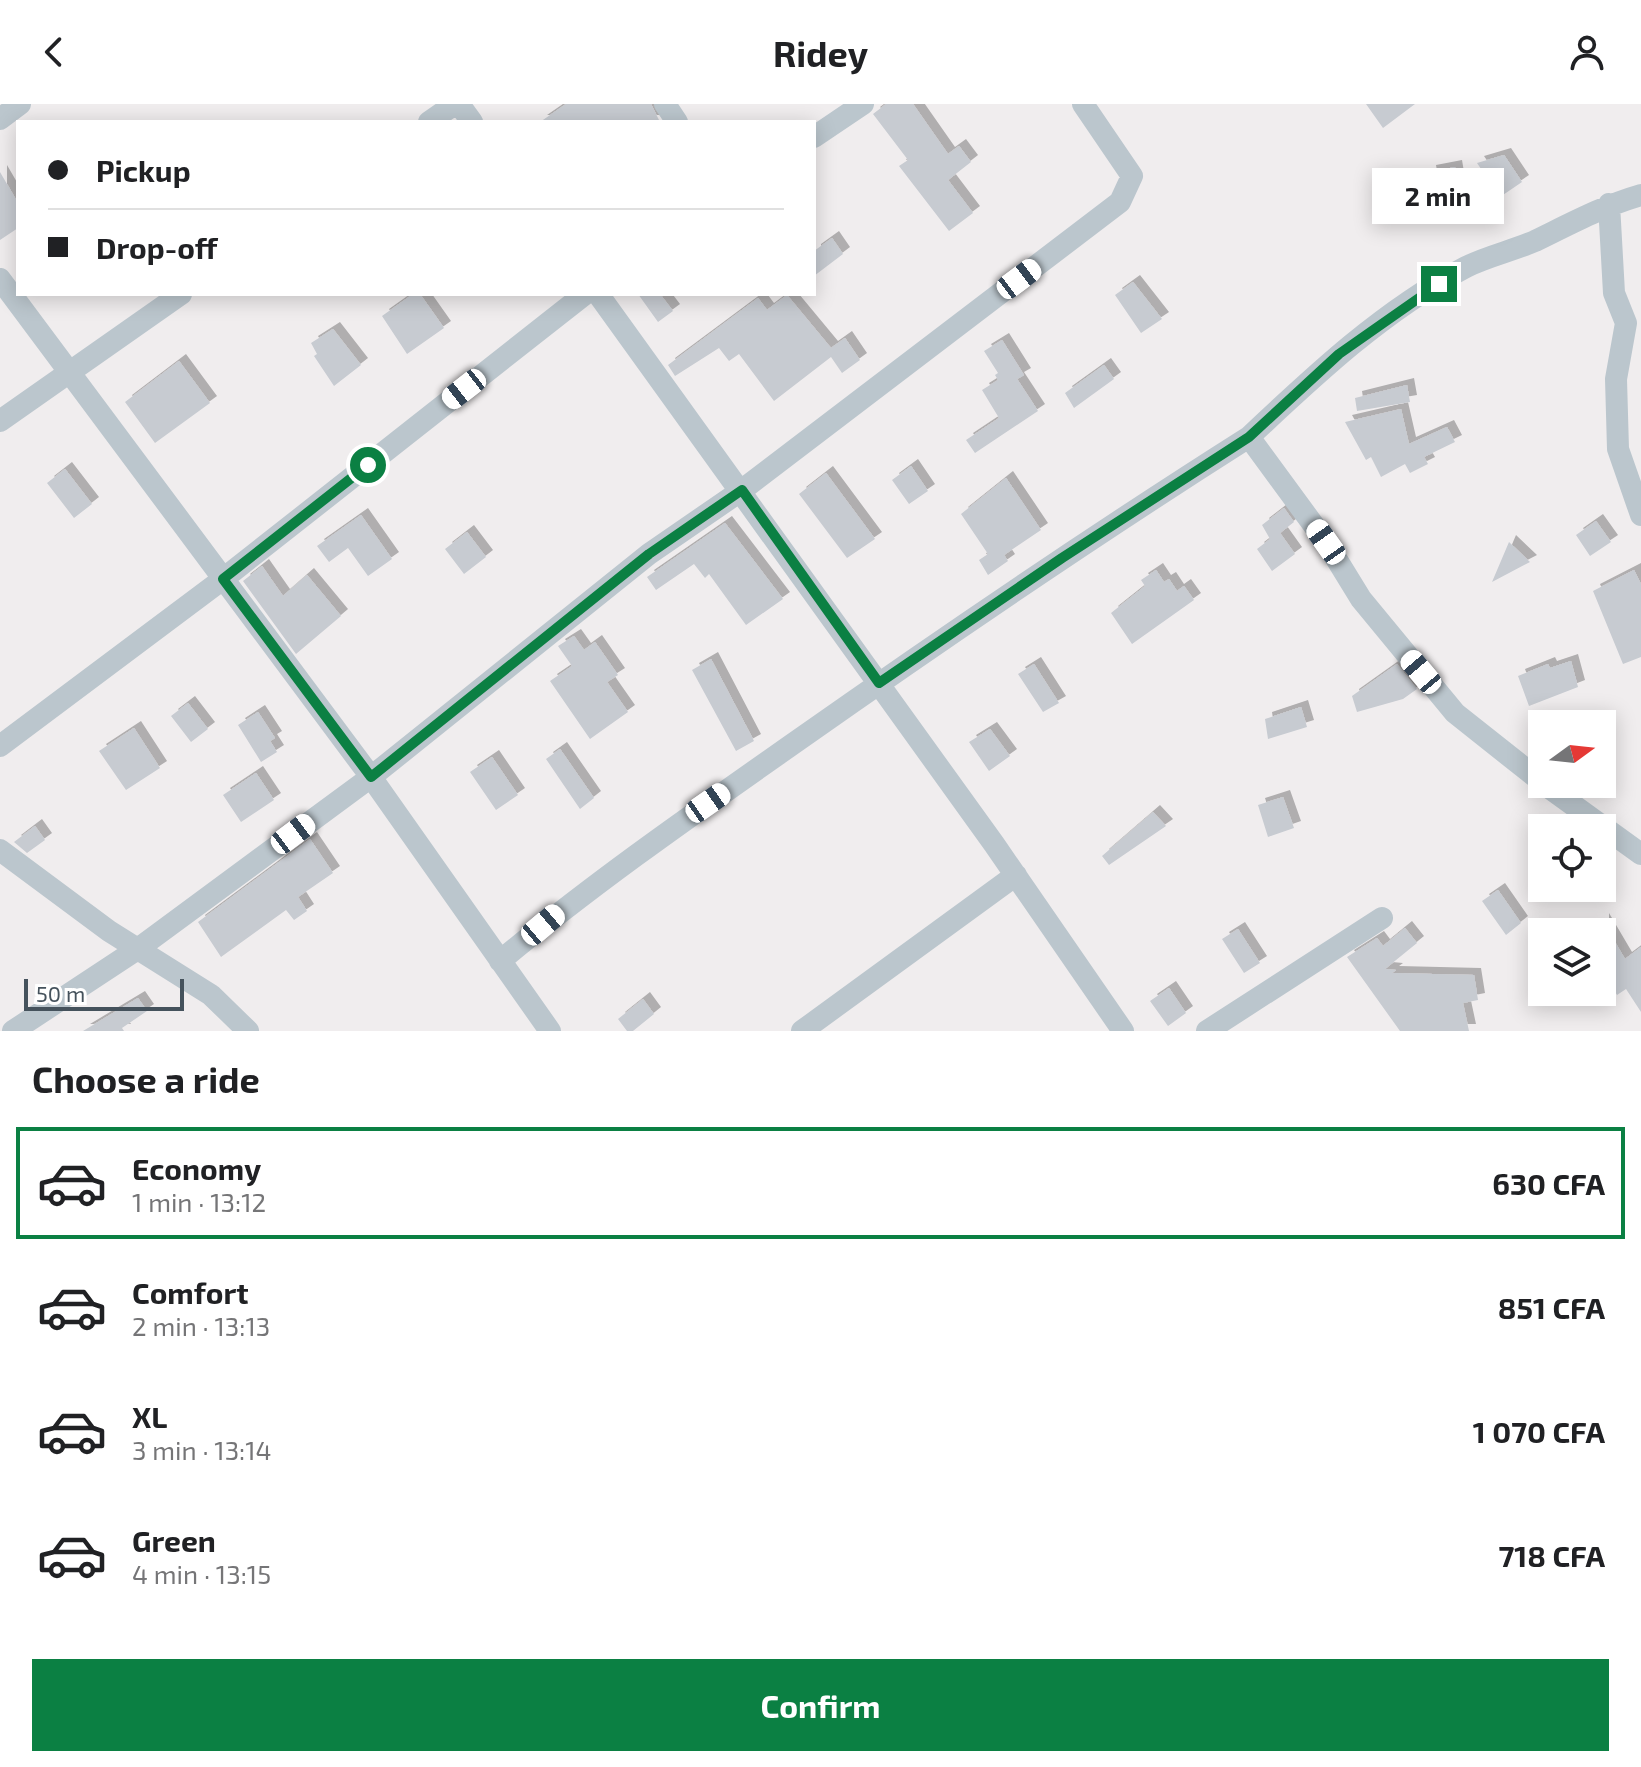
<!DOCTYPE html>
<meta charset="utf-8">
<style>
body{margin:0;font-family:"Exo 2",sans-serif;background:#f2f2f2;color:#202124;height:100vh;display:flex;flex-direction:column;font-size:30px;white-space:nowrap}
*{box-sizing:border-box;margin:0}
p{font-size:26px;color:#757577}
.icon{flex:none;width:44px;height:44px;fill:none;stroke:currentColor;stroke-width:2;stroke-linecap:round;stroke-linejoin:round}
.map{position:relative;height:927px;overflow:hidden}
.details{display:flex;flex-direction:column;background:#fff;flex:1}
.details>*{flex:none}
.top-card{position:absolute;left:16px;top:16px;width:800px;height:176px;border-radius:0px;box-shadow:0 4px 20px #0003;display:grid;align-content:center;height:176px;padding:0 32px;background:#fff}
.needle{width:52px;rotate:75deg}
.controls{position:absolute;left:1528px;top:606px;display:grid;gap:16px}
.controls a{display:grid;place-items:center;width:88px;height:88px;border-radius:0px;background:#fff;box-shadow:0 4px 20px #0003;font-size:40px}
.scale{position:absolute;left:24px;bottom:20px;width:160px;box-sizing:border-box;padding-left:8px;border:4px solid #45525c;border-top:0;font-size:22px;line-height:28px;white-space:nowrap;color:#45525c;-webkit-text-stroke:6px #fff;paint-order:stroke}
.end{position:absolute;width:36px;height:36px;margin:-18px;border:10px solid #0b8043;background:#fff;box-shadow:0 0 0 4px #fff}
.from{border-radius:50%}
.bubble{position:absolute;height:56px;border-radius:0px;background:#fff;box-shadow:0 4px 20px #0003;font-size:26px;font-weight:700;line-height:56px;text-align:center}
.car{position:absolute;width:24px;height:48px;margin:-24px -12px;border-radius:10px;box-shadow:0 0 6px 2px #0007;background:linear-gradient(#fff 24%,#345 0 40%,#fff 0 76%,#345 0 86%,#fff 0)}
.top-card b{display:flex;align-items:center;gap:28px;height:76px;font-size:30px}
.top-card b+b{border-top:2px solid #e0e0e0}
.top-card i{width:20px;height:20px;background:#202124}
ul{padding:0;list-style:none}
li{display:flex;align-items:center;gap:24px;height:112px;margin:0 16px 12px;padding:0 16px;border:4px solid transparent;border-radius:0px}
li div{flex:1}
li b{display:block;font-size:30px}
li em{font-style:normal;font-weight:700}
li.current{border-color:#0b8043}
li>.icon{width:72px;height:72px;stroke-width:1.5}
h2{padding:0 32px;font-size:36px;line-height:96px}
.action{display:flex;gap:16px;margin-top:auto;padding:16px 32px}
.action a{flex:1;height:92px;border-radius:0px;background:#0b8043;color:#fff;font-size:32px;font-weight:700;line-height:92px;text-align:center}
header{display:flex;justify-content:space-between;align-items:center;height:104px;padding:0 32px;background:#fff;font-size:36px;font-weight:700}
.map>svg:first-child{display:block}
.building{fill:#c7cbd1;filter:url(#shadow)}
.lines{fill:none;stroke-linecap:round;stroke-linejoin:round}
.street{stroke:#bbc6cd;stroke-width:22}
.route{stroke:#0b8043;stroke-width:10}
</style>
<header><svg class="icon" aria-label="back" viewBox="0 0 24 24"><path d="M15 5l-7 7 7 7"/></svg>Ridey<svg class="icon" aria-label="person" viewBox="0 0 24 24"><circle cx="12" cy="8" r="4"/><path d="M4 21q1-7 8-7t8 7"/></svg></header>
<div class="map">
<svg width="1641" height="927" viewBox="0 0 1641 927">
<defs>
<filter id="shadow"><feDropShadow dx="7" dy="-7" stdDeviation="0" flood-color="#0004"/></filter>
</defs>
<rect width="100%" height="100%" fill="#f0edee"/>
<path class="building" d="M566,0h85l9,18h-120z
M886,0h27l35,50 11,-8 12,16 -23,18 25,33 -24,18 -50,-65 9,-6 -35,-46z
M1366,0h49l-32,24z
M1504,51l18,27 -22,15 -23,-34z
M1455,63l8,48 -26,5 -8,-48z
M0,68l18,31v25l-18,12z
M832,134l11,16 -29,22v-25z
M1133,178l29,37 -21,14 -26,-38z
M413,190h7l24,34 -37,26 -25,-38z
M638,190h22l13,17 -15,11z
M787,191l44,53 14,-10 15,22 -18,13 -11,-16 -57,44 -35,-47 -10,7 -10,-13 -44,28 -7,-11 90,-67 9,12z
M333,225l28,36 -27,21 -20,-30 3,-2 -6,-11z
M1002,236l22,35 -7,4 21,32 -63,42 -9,-13 33,-22 -17,-28 16,-10 -3,-5 3,-2 -14,-22z
M179,257l31,42 -55,40 -30,-41z
M1104,261l10,14 -40,29 -9,-15z
M1407,281l3,17 -53,9 -2,-13z
M1401,305l8,35 38,-17 8,15 -31,15 4,7 -18,9 -5,-9 -24,13 -10,-20 -5,3 -21,-38z
M911,362l17,25 -19,13 -17,-24z
M65,365l27,35 -18,14 -27,-35z
M826,369l49,66 -28,19 -48,-64z
M1006,374l35,52 -37,25 4,6 -20,14 -9,-15 9,-6 -27,-40z
M1284,404l10,14 -14,11 15,21 -23,17 -15,-22 13,-10 -8,-14z
M361,411l31,44 -24,17 -20,-28 -19,14 -12,-16z
M1596,417l15,21 -21,14 -14,-21z
M725,419l58,76 -37,26 -37,-51 -4,4 -11,-14 -38,26 -9,-13z
M467,428l19,25 -22,17 -19,-25z
M1509,438l21,20 -38,20z
M262,462l21,30 24,-21 34,41 -45,38 -53,-73z
M1156,466l8,12 5,-3 8,12 7,-5 10,14 -62,44 -21,-31 34,-27 -4,-6z
M1634,466l7,14v73l-18,7 -30,-73z
M574,532l10,14 11,-8 23,33 -11,7 21,30 -38,27 -40,-58 22,-15 -14,-20z
M711,555l43,82 -18,10 -44,-81z
M1571,557l7,26 -49,19 -11,-30 30,-12 2,4z
M1034,560l25,39 -16,9 -25,-38z
M1397,560l20,25 -14,10 -46,13 -5,-16z
M188,599l20,26 -17,13 -20,-26z
M1301,603l6,20 -39,12 -3,-20z
M258,608l17,26 -5,3 7,11 -16,10 -23,-37z
M134,624l26,40 -34,22 -27,-39z
M990,625l20,27 -21,15 -20,-29z
M560,645l34,49 -14,11 -34,-50z
M492,653l26,38 -22,15 -26,-38z
M256,669l18,27 -33,22 -18,-27z
M1283,693l11,31 -26,9 -10,-32z
M1153,708l13,14 -57,39 -7,-9z
M35,722l10,14 -18,13 -13,-11z
M310,735l23,34 -35,24 9,14 -13,9 -8,-10 -65,47 -23,-35z
M1498,786l23,33 -15,12 -24,-34z
M1602,816l23,39 16,-12v65l-15,-23 -9,6 -7,-12 -8,5z
M1405,824l12,15 -32,26 11,1 -4,3 82,2 4,25 -15,3 6,28h-69l-53,-74 30,-19 6,8z
M1238,825l22,34 -16,10 -22,-34z
M1169,884l17,25 -18,13 -18,-25z
M138,894l9,13 -25,17 2,3h-41z
M643,895l11,15 -21,17h-6l-9,-12z"/>
<g class="lines">
<path class="street" d="M459,0l13,18
M665,0l12,18
M0,15l20,-15
M429,18l26,-18
M814,33l49,-33
M1609,100l5,89 12,30 -10,56 2,70 23,66
M0,175l371,498 179,254
M598,190l396,550 129,187
M0,317l181,-127
M0,642l223,-167 362,-285
M1542,678l-87,-69 -94,-114 -35,-57 -77,-105c67,-63 135,-127 217,-170 22,-11 46,-16 69,-26 35,-17 68,-35 106,-46
M1544,680l97,70
M0,746l109,81 102,64 37,36
M500,857c95,-79 196,-149 297,-220 149,-105 299,-207 452,-304
M13,927l126,-83 232,-171 278,-223 93,-64 378,-288 12,-26 -49,-72
M802,927l214,-156
M1207,927l175,-113"/>
</g>
<g class="lines">
<path class="route" d="M368,361l-145,114 148,198 278,-223 93,-64 137,193 183,-125 187,-121 90,-83 100,-70"/>
</g>
</svg>
<div class="controls">
<a><svg class="needle" viewBox="-14 -14 28 28"><path d="M0-13l5 13h-10z" fill="#e53935"/><path d="M0 13l5-13h-10z" fill="#757577"/></svg></a>
<a><svg class="icon" aria-label="locate" viewBox="0 0 24 24"><circle cx="12" cy="12" r="6"/><path d="M12 2v4M12 18v4M2 12h4M18 12h4"/></svg></a>
<a><svg class="icon" aria-label="layers" viewBox="0 0 24 24"><path d="M12 4l9 5-9 5-9-5zM3 14l9 5 9-5"/></svg></a>
</div>
<div class="scale">50 m</div>
<i class="end from" style="left:368px;top:361px"></i>
<i class="end" style="left:1439px;top:180px"></i>
<div class="bubble" style="left:1372px;top:64px;width:132px">2 min</div>
<i class="car" style="left:1019px;top:175px;rotate:53deg"></i>
<i class="car" style="left:464px;top:285px;rotate:232deg"></i>
<i class="car" style="left:1326px;top:438px;rotate:325deg"></i>
<i class="car" style="left:1421px;top:568px;rotate:320deg"></i>
<i class="car" style="left:708px;top:699px;rotate:55deg"></i>
<i class="car" style="left:293px;top:730px;rotate:53deg"></i>
<i class="car" style="left:543px;top:821px;rotate:50deg"></i>
<div class="top-card">
<b><i class="from"></i>Pickup</b>
<b><i></i>Drop-off</b>
</div>
</div>
<section class="details">
<h2>Choose a ride</h2>
<ul>
<li class="current"><svg class="icon" aria-label="car" viewBox="0 0 24 24"><path d="M5 17H2v-5l4-1 3-4h7l3 4 3 1v5h-3M9 17h6M6 11h13"/><circle cx="7" cy="17" r="2"/><circle cx="17" cy="17" r="2"/></svg><div><b>Economy</b><p>1 min · 13:12</p></div><em>630 CFA</em></li>
<li><svg class="icon" aria-label="car" viewBox="0 0 24 24"><path d="M5 17H2v-5l4-1 3-4h7l3 4 3 1v5h-3M9 17h6M6 11h13"/><circle cx="7" cy="17" r="2"/><circle cx="17" cy="17" r="2"/></svg><div><b>Comfort</b><p>2 min · 13:13</p></div><em>851 CFA</em></li>
<li><svg class="icon" aria-label="car" viewBox="0 0 24 24"><path d="M5 17H2v-5l4-1 3-4h7l3 4 3 1v5h-3M9 17h6M6 11h13"/><circle cx="7" cy="17" r="2"/><circle cx="17" cy="17" r="2"/></svg><div><b>XL</b><p>3 min · 13:14</p></div><em>1 070 CFA</em></li>
<li><svg class="icon" aria-label="car" viewBox="0 0 24 24"><path d="M5 17H2v-5l4-1 3-4h7l3 4 3 1v5h-3M9 17h6M6 11h13"/><circle cx="7" cy="17" r="2"/><circle cx="17" cy="17" r="2"/></svg><div><b>Green</b><p>4 min · 13:15</p></div><em>718 CFA</em></li>
</ul>
<div class="action"><a>Confirm</a></div>
</section>
